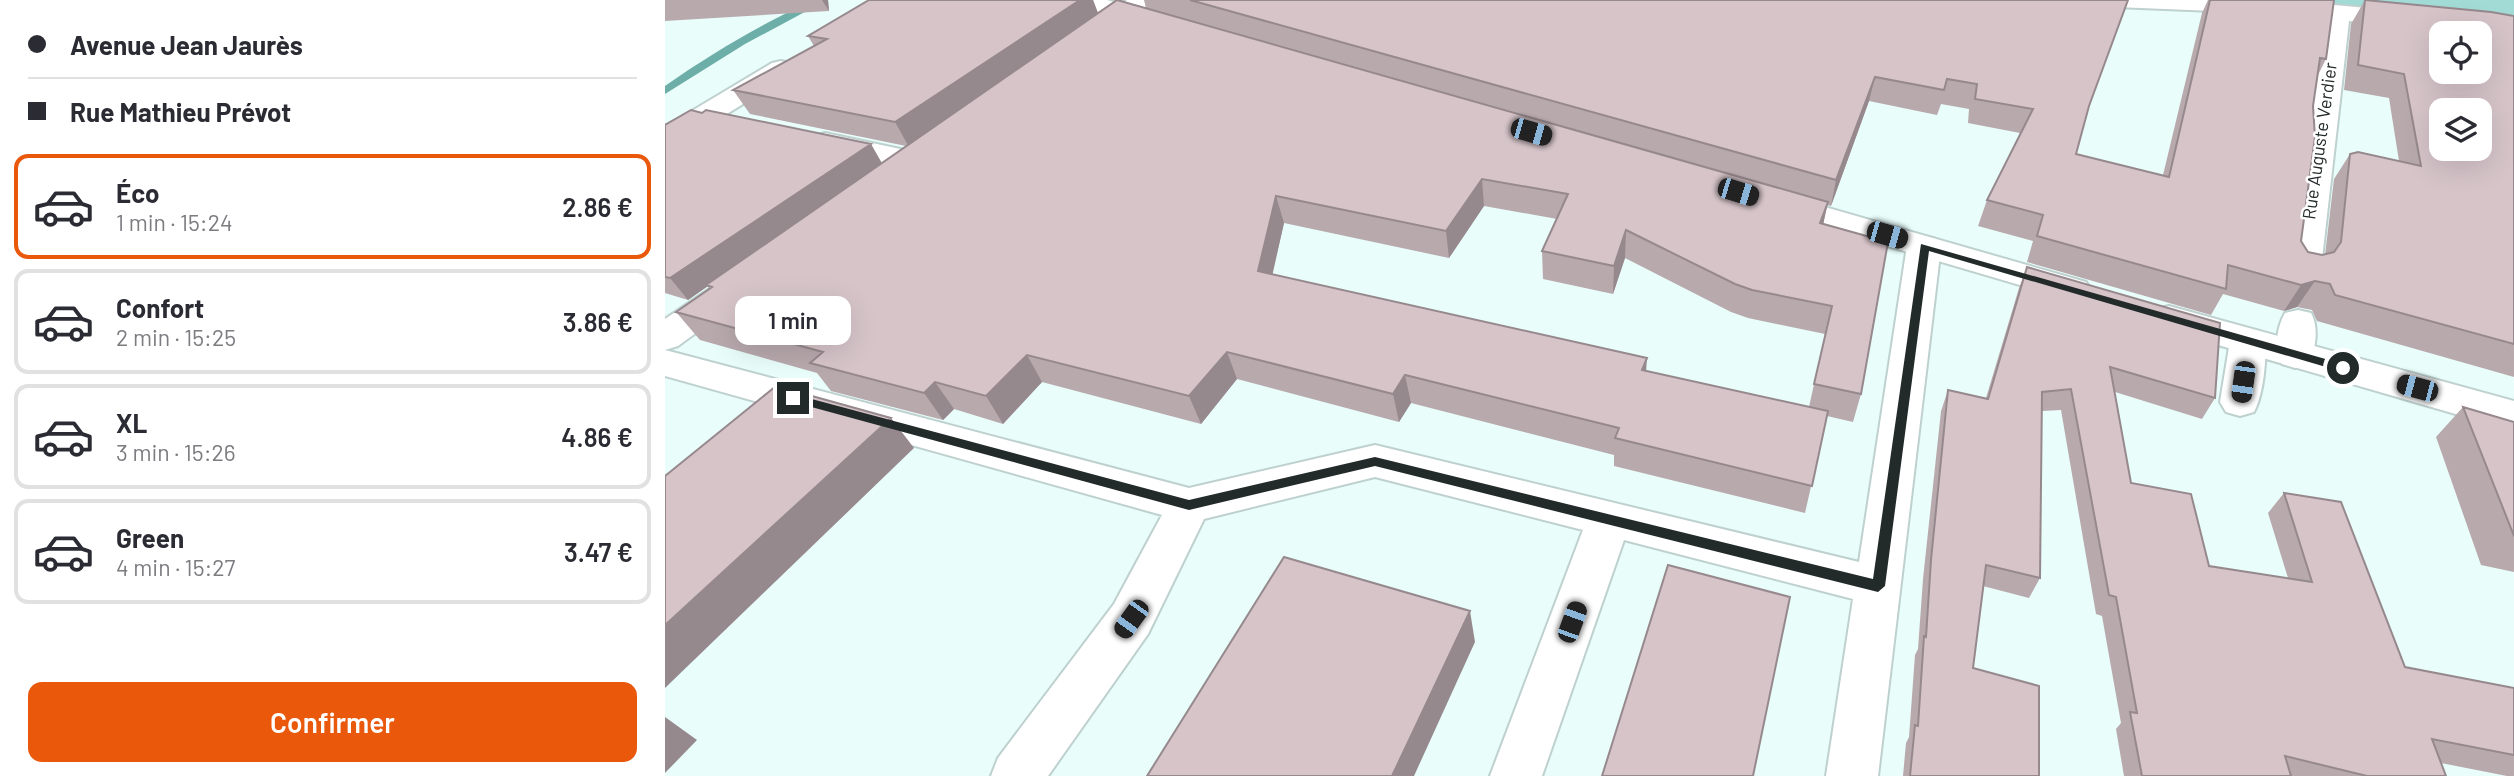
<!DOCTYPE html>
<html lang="fr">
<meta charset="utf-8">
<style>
body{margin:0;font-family:Barlow,sans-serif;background:#f7f7f7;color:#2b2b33;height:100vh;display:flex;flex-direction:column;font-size:26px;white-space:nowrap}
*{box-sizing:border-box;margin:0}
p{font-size:23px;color:#7c7c81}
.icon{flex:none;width:38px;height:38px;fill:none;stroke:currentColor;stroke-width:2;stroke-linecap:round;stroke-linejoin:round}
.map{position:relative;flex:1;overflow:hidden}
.panel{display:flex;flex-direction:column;background:#fff;width:665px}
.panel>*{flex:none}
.top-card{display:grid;align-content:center;height:154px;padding:0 28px;background:#fff}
.buttons{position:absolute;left:1764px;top:21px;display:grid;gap:14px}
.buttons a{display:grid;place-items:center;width:63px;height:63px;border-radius:14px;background:#fff;box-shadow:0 7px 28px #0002;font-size:35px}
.end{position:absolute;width:32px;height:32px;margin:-16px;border:9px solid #232b2a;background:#fff;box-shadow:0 0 0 4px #fff}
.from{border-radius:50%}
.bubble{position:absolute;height:49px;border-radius:14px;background:#fff;box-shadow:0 7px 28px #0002;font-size:23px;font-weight:600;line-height:49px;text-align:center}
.car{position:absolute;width:21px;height:42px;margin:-21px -10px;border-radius:9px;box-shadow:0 0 5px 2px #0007;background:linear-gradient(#222 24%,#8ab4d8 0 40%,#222 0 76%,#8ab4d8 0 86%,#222 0)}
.top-card b{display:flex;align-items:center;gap:24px;height:66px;font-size:26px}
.top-card b+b{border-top:2px solid #e1e1e2}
.top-card i{width:18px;height:18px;background:#2b2b33}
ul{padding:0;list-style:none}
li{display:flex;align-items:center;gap:21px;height:105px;margin:0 14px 10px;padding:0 14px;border:4px solid #e1e1e2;border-radius:14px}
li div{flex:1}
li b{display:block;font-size:26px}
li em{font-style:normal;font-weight:600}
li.on{border-color:#ea580c}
li>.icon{width:63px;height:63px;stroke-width:1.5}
.button{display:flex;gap:14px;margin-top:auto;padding:14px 28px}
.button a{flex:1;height:80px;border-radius:14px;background:#ea580c;color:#fff;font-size:28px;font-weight:600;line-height:80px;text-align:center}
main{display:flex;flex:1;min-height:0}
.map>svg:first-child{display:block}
.green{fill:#a2dad5}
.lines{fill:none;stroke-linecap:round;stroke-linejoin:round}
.stream{fill:#6eaea9;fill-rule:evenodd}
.minor-casing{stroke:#bed1cf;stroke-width:4}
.major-casing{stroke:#bed1cf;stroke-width:4}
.minor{fill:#fff;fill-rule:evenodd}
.major{fill:#fff;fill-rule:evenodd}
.wall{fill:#b8a9ad;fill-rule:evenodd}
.shaded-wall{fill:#96898d}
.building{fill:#d6c4c9;stroke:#96898d;stroke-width:2;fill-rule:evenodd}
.route{fill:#232b2a}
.labels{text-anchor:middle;stroke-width:5;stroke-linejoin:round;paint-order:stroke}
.far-street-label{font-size:18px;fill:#232b2a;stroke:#fff}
</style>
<main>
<section class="panel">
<div class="top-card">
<b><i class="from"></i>Avenue Jean Jaurès</b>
<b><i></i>Rue Mathieu Prévot</b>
</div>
<ul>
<li class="on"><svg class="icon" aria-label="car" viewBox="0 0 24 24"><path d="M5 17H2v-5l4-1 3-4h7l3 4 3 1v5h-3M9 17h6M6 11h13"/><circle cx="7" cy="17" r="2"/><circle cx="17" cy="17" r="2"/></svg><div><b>Éco</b><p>1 min · 15:24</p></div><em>2.86 €</em></li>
<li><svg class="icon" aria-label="car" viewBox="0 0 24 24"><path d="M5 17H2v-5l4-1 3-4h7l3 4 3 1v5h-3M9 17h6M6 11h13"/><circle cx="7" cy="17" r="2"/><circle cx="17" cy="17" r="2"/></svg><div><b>Confort</b><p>2 min · 15:25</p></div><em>3.86 €</em></li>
<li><svg class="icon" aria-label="car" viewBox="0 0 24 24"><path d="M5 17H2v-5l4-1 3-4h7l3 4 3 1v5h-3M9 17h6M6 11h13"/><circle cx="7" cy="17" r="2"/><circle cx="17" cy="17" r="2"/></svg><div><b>XL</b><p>3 min · 15:26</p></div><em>4.86 €</em></li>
<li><svg class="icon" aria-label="car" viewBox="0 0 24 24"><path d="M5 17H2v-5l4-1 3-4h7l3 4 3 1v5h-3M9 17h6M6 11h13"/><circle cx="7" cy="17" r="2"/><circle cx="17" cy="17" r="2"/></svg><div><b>Green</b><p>4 min · 15:27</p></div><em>3.47 €</em></li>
</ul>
<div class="button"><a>Confirmer</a></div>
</section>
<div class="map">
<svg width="1849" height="776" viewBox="0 0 1849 776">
<rect width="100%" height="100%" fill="#e9fdfb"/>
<path class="green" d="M1611,0h238v23z"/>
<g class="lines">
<path class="stream" d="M149,0h13l-82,44 -80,50v-8c47,-33 96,-62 149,-86z"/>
<defs>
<path id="minor" d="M462,0h28l-54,39 -9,3 -9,-3 -4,-5 4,-5z
M1439,0h173l237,21v16l-165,-16 -28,247 -5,8 -12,3 -12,-3 -5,-8 38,-249 -63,-6 -146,-6 -9,-2z
M116,61l9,2 4,6 -4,6 -115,71 -10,3v-22l107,-64z
M160,133l99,21 4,6 -4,6 -11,3 -98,-21 -5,-6 5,-6z
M1259,236l12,3 5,7 -63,530h-52l27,-177 -229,-59 -82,236h-52l93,-246 -208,-53 -171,42 -56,115 -100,142h-57l7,-18 116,-154 48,-89 -497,-139v-26l524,138 186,-43 484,117 48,-316 5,-7z
M64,281l12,3 5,8 -5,8 -63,46 -13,4v-31l52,-35z
M1633,310l13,3c8,14 5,37 -3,51l-13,4 -13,-4c-9,-14 -5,-37 3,-51z
M1583,328l13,4c9,15 2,64 -7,80l-14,4 -14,-4 -6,-10 10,-61 5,-9z"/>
<path id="major" d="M403,0h39l59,17 4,5 -4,5 -9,3 -86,-25z
M1111,193l310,89 5,8 -5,8 -12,3 -309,-91 -5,-7 5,-7z
M1504,306l345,95v30l-358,-104 -5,-9 5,-9z"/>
</defs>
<use href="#minor" class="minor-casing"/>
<use href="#major" class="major-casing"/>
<use href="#minor" class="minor"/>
<use href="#major" class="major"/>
</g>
<path class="wall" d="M0,0h163l1,11 -164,10z
M428,0l5,13 18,-13h-1h8l-1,1 24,7 -2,-8h984l-39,106 -13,48 87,21 39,-162 6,-13h126l-8,59 -8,16 -5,31 -12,135 7,11 14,3h3l9,-76 16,-25 49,7 -10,-63 -45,-8 7,-66 14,-24 149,16v361l-197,-56 -5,-11 -15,-3 -13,4 -61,-17 -12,21 -184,-53 6,-21 -55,-15 9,-26 33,-67 -52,-10 1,-14 -28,-5 -4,11 -68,-14 -38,105 -4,-1 -4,19 38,170 -8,28 -26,-6 -22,97 -191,-47v-11l-203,-52 -12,19 -162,-43 -36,45 -159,-42 -39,42 -49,-15 -11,11 -112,-29 -14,-18 -117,-33 -24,-28 33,-23 -1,-3 -20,14 -23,-7v-168l217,38 24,-17 -156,-32 -17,-24 81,-44 -6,-10zM819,206l73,13 -15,32 1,28 70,15 12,-36 106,54 17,6 77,16 -16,73 -163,-36 -374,-97 12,-51 165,35z
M1362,267l188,131 -13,21 -87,-27 16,91 78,83 79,12 -20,-65 16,-20 121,174 109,21v88h-7l-66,-13 5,13h-322l-8,-47 5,-6 -19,-107 -6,-2 -35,-204 -19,1 -2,167 -11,20 -46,-12 -10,82 66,108h-136l3,-33 3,-6 6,-82 3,-6 5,-70 18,-168 7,-21 38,8 33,-110z
M1798,407l51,15v150l-33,-7 -45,-128z"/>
<path class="shaded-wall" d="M157,0h6l1,11z
M415,0h13l6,16 -190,131 -14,-25z
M1210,77l-6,24 -38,105 5,-26z
M206,144l12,21 -177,120 2,1 -20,14 -18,-22z
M817,179l2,27 -35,52 -3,-27z
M611,196l8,27 -17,76 -9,-28z
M1163,202l-6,28 -2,-7z
M961,230l-1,28 -12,36 1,-28z
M1650,281l-18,26 -13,4 17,-26z
M562,352l10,27 -36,45 -12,-28z
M362,355l15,27 -39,42 -17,-28z
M982,358l-2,28 -3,-16z
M740,375l6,28 -12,19 -6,-28z
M270,382l19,27 -11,11 -19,-27z
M226,418l23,30 -249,240v-63z
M805,611l5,31 -61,134h-22z
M0,717l32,23 -32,33z"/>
<path class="building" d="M204,0h211l-185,122 -162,-32 94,-51 -19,-3z
M452,0l711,202 -8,21 68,19 -27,152 -47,-10 18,-78 -80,-16 -17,-6 -109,-54 -12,36 -72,-15 26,-57 -86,-15 -36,52 -170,-35 -18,75 389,87 -5,12 186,41 -16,75 -197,-48 4,-10 -214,-53 -12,19 -166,-42 -38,44 -162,-41 -41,41 -51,-14 -11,11 -114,-30 13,-11 -147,-40 36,-25 -6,-2z
M525,0h938l-39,106 -13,48 93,23 41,-177h124l-8,59 -6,-1 -7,48 2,31 -14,104 7,11 14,3 12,-3 7,-10 9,-88 8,-2 63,14 -17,-92 -46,-9 7,-65 126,12 23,4v328l-179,-49 -5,-11 -15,-3 -14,4 -73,-20 -2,24 -189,-53 6,-21 -56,-15 46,-91 -58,-10 2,-15 -30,-5 -3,11 -69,-13 -39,103zM1776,33h39v39h-39zM1776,110h39v39h-39z
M26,110l11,3 4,-3 165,34 -201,134 -5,-1v-152z
M1362,267l193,56 -5,75 -105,-31 21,116 60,11 18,72 103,16 -28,-89 57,9 64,165 109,21v67l-82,-16 14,37h-79l-82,-20 6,20h-149l-12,-64 7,1 -21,-116 -7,-2 -38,-206 -29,3 -2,186 -54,-13 -13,103 66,18v90h-129l5,-51 3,1 6,-90 2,1 5,-77 17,-170 40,9z
M111,386l115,32 -226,207v-149z
M1798,407l51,15v114z
M619,557l186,54 -78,165h-245z
M1003,565l122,32 -37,179h-151z"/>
<path class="route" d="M1256,244l422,120 6,4 -6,4 -414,-121 -44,335 -7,6 -503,-126 -186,44 -396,-108 -6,-4 6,-4 396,106 186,-43 498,122z"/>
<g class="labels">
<g class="far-street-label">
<text transform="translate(1655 141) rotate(-82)" y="6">Rue Auguste Verdier</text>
</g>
</g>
</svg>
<div class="buttons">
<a><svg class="icon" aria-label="locate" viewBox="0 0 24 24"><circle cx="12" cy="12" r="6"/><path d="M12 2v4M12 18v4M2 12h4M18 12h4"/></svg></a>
<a><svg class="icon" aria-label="layers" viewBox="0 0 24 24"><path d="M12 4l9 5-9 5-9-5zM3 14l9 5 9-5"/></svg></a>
</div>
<i class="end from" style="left:1678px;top:368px"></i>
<i class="end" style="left:128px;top:398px"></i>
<div class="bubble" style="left:70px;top:296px;width:116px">1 min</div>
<i class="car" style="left:866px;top:132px;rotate:106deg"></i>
<i class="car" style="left:1073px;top:192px;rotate:107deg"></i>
<i class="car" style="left:1222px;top:235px;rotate:106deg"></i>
<i class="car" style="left:1578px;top:382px;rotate:188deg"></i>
<i class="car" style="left:1752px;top:388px;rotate:285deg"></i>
<i class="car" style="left:466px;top:619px;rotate:216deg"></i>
<i class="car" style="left:907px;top:622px;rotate:20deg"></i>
</div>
</main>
